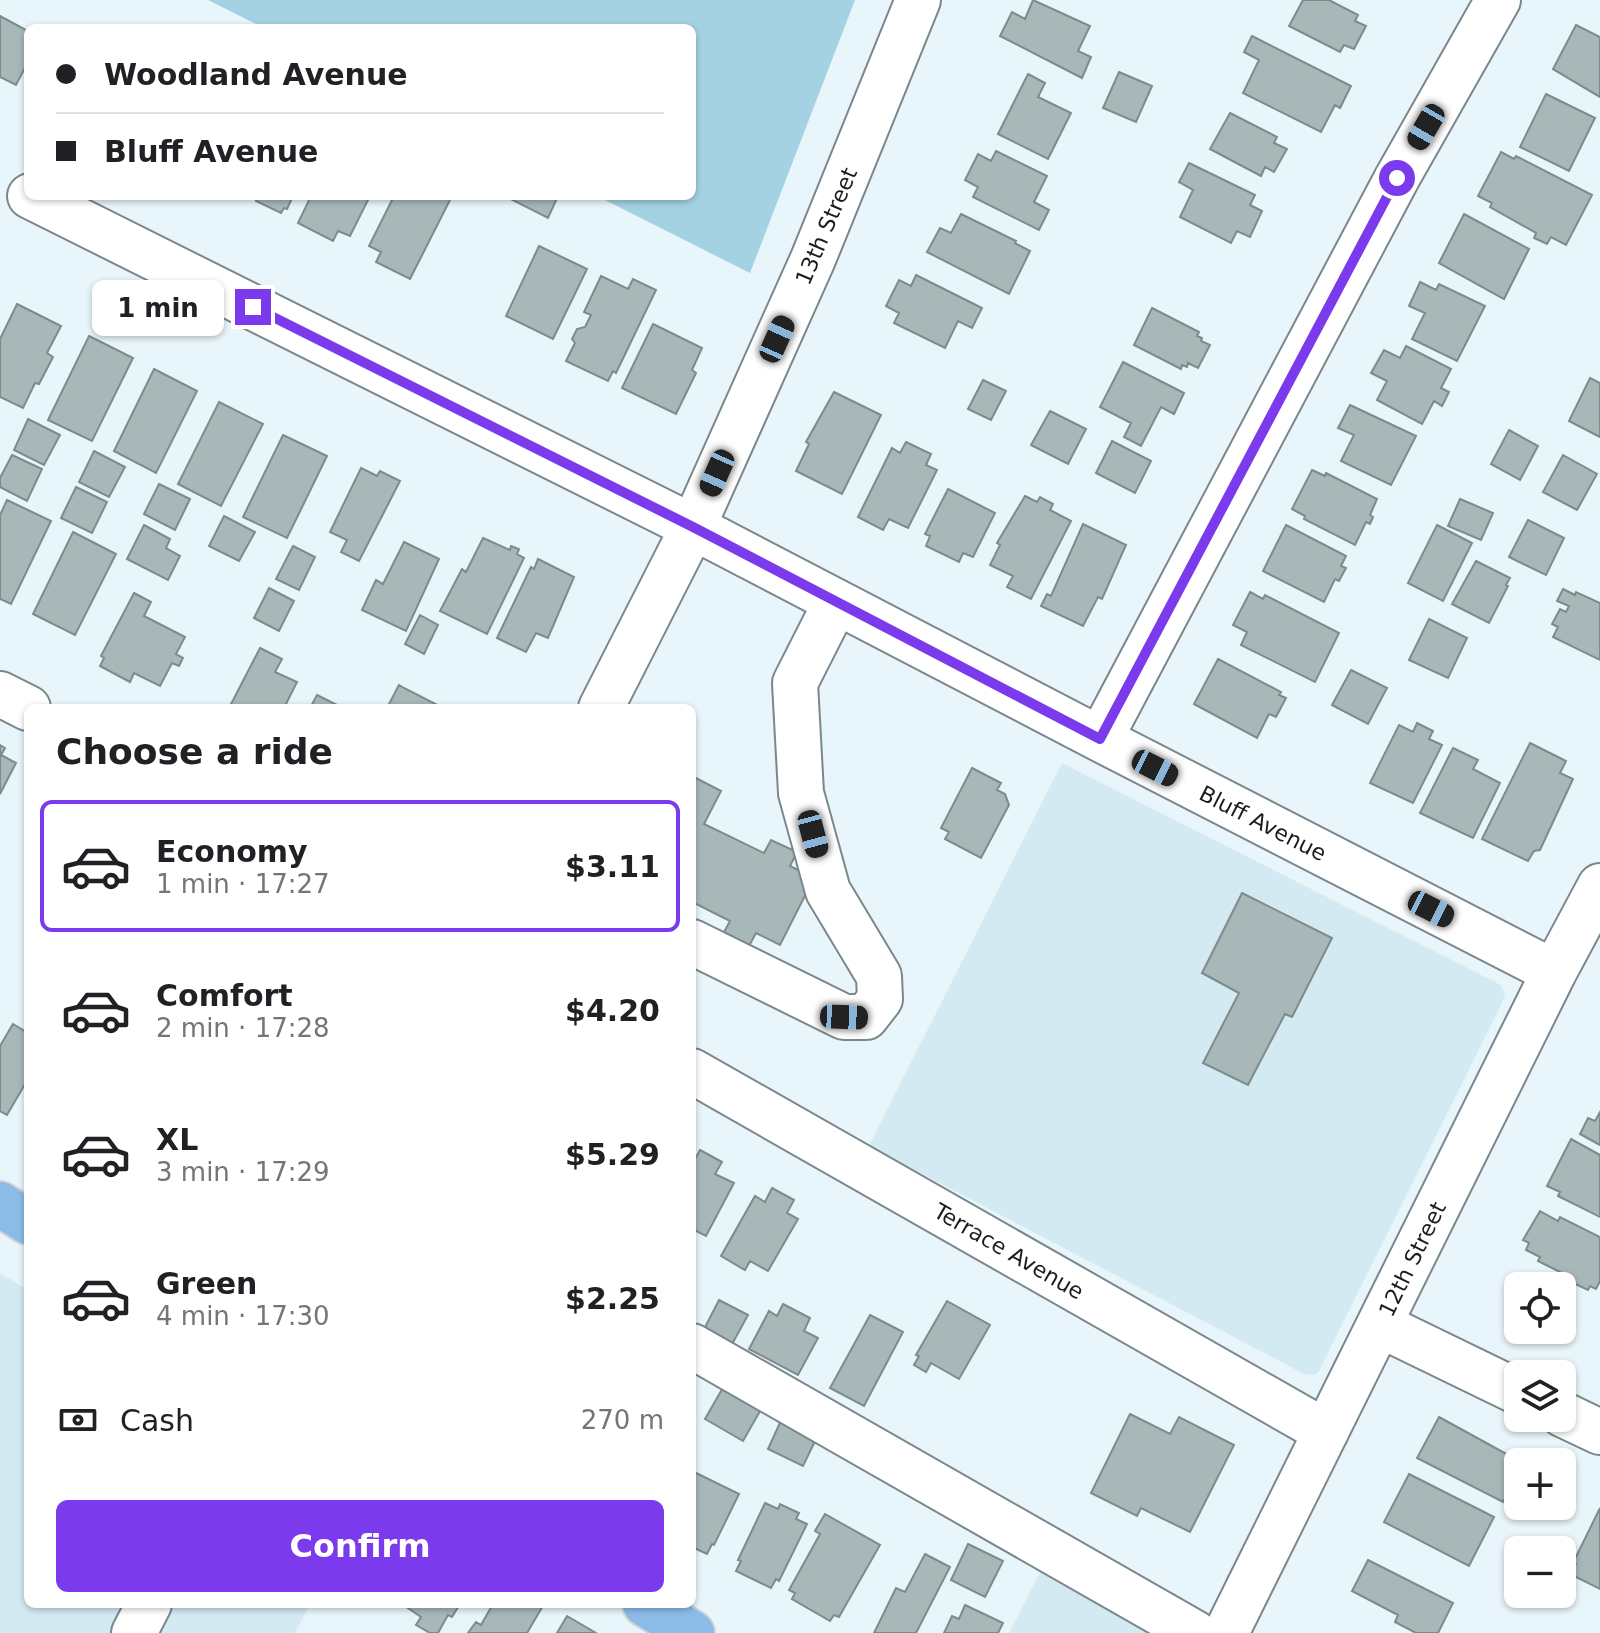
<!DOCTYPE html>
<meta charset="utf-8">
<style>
body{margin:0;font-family:"DejaVu Sans",sans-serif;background:#f6f6f6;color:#202124;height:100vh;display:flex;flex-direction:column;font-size:30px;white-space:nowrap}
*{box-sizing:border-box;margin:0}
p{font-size:26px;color:#757577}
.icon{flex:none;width:44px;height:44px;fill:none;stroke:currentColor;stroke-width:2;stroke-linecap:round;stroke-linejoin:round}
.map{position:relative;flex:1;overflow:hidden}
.drawer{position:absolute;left:24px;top:704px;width:672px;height:904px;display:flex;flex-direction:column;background:#fff;border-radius:12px;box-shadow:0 2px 6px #0004}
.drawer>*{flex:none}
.top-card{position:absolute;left:24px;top:24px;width:672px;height:176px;border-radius:12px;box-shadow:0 2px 6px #0004;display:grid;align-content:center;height:176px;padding:0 32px;background:#fff}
.controls{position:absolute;left:1504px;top:1272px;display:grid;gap:16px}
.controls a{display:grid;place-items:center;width:72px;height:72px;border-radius:12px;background:#fff;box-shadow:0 2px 6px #0004;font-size:40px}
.end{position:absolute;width:36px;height:36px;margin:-18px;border:10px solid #7c3aed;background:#fff;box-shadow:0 0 0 4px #fff}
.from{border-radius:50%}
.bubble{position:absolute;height:56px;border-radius:12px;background:#fff;box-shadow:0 2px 6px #0004;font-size:26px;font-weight:700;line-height:56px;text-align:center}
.car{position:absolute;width:24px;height:48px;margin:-24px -12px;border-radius:10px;box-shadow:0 0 6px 2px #0007;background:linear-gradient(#222 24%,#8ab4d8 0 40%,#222 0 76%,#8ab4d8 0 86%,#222 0)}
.top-card b{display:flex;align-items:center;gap:28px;height:76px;font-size:30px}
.top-card b+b{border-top:2px solid #e0e0e0}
.top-card i{width:20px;height:20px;background:#202124}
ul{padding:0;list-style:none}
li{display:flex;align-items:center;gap:24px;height:132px;margin:0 16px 12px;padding:0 16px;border:4px solid transparent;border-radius:12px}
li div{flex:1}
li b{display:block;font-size:30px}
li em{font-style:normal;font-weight:700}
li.on{border-color:#7c3aed}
li>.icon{width:72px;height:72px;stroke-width:1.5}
h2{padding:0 32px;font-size:36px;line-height:96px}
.pay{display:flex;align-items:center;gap:20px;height:88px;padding:0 32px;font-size:30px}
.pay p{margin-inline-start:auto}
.action{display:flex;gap:16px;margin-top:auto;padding:16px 32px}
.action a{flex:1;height:92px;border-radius:12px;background:#7c3aed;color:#fff;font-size:32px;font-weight:700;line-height:92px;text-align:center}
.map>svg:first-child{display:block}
.built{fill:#d3eaf2}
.green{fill:#a4d2e3}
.building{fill:#a8b7b7;stroke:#7d8b8b;stroke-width:2}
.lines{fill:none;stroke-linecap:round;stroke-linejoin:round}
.minor-casing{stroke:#7a878c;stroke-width:48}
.major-casing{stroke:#d1d2d2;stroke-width:48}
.minor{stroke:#fff;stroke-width:44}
.major{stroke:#8bbce8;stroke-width:44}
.route{stroke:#7c3aed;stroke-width:10}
.labels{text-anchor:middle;stroke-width:7;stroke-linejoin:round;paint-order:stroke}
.street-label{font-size:22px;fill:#181d1f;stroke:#fff}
</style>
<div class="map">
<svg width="1600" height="1633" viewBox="0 0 1600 1633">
<rect width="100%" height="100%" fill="#e8f6fb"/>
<path class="built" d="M1062,763l439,222 4,9 -3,9 -183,368 -5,4 -10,-1 -13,-7 -422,-221z
M0,1273l28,17v314h282l-15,29h-295z
M1043,1567l118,66h-152z"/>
<path class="green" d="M208,0h647l-105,273 -153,-77h95v-168h-428z"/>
<path class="building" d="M1033,0l57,26 -12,25 13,6 -9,21 -82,-42 12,-24 13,7z
M1303,0h26l29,15 -3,6 11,5 -12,23 -10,-4 -4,7 -51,-26z
M0,16l28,15v31l-12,23 -16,-8z
M1576,25l24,12v60l-47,-28z
M1252,36l99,50 -11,22 -5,-3 -14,27 -78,-39 16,-33 -15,-8z
M1119,72l33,14 -16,36 -33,-14z
M1028,74l17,9 -7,14 33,16 -23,46 -50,-25z
M1546,94l49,24 -26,53 -49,-24z
M1230,113l47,24 -3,6 13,6 -13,23 -9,-5 -4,9 -51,-27z
M996,151l51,25 -13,26 15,8 -10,20 -66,-33 5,-10 -13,-7 13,-26 13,7z
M1501,152l13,7 2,-3 76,39 -26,50 -15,-8 -4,7 -13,-6 2,-5 -46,-26 2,-4 -14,-7z
M1189,163l66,32 -5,10 12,6 -12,26 -13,-6 -6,12 -51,-26 13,-27 -14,-8z
M258,196h35l-6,13 -3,-1 -3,5 -25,-12z
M311,196h59l-20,40 -12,-5 -5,10 -35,-18z
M394,196h58l-42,83 -34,-17 5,-10 -12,-6z
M505,196h53l-10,22z
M961,214l55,27 -1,2 15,8 -21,43 -82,-42 13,-24 11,5z
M1464,214l65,35 -25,50 -65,-36z
M539,246l48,23 -34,70 -47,-23z
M916,275l66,33 -10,20 -14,-7 -13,27 -51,-25 5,-10 -13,-7 13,-26 12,6z
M601,276l27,13 5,-10 23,11 -40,83 -3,-2 -5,10 -42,-20 9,-18 -3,-4 5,-10 8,-2 6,-12 -7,-3z
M1420,282l16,8 3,-6 46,22 -28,55 -45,-22 13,-26 -16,-7z
M17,304l44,22 -14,27 6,4 -14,27 -4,-1 -12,25 -23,-11v-58z
M1152,308l47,24 -2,4 5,2 -1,3 9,4 -12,23 -10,-5 -1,4 -5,-2 -1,4 -47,-24z
M653,324l49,24 -10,22 4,3 -20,41 -54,-26z
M89,336l44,22 -41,83 -44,-21z
M1406,346l45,23 -10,19 8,4 -7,14 -8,-5 -12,23 -45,-24 10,-19 -16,-8 13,-23 16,8z
M1123,362l61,31 -10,21 -13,-7 -20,39 -17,-9 7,-14 -31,-16z
M154,369l43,22 -41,82 -42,-22z
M1590,378l10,5v54l-31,-16z
M983,380l23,11 -15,29 -23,-11z
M834,392l47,23 -39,79 -46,-23 13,-27 -3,-2z
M219,402l44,22 -42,82 -43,-22z
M1350,405l66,31 -25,49 -50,-24 13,-26 -16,-7z
M1050,411l36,18 -18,35 -37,-19z
M28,419l32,16 -16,30 -30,-15z
M1509,430l29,16 -18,34 -29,-16z
M283,435l44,21 -40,82 -44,-21z
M1112,441l39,20 -16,32 -39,-20z
M906,442l25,12 -5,11 11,5 -29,58 -19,-9 -6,11 -25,-13 34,-69 8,5z
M94,451l31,16 -16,30 -30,-15z
M12,455l30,14 -15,32 -27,-14v-9z
M1563,455l34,19 -20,36 -34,-18z
M361,468l16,8 3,-5 20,10 -41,80 -18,-9 6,-12 -17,-8z
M1312,470l13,6 1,-3 51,26 -7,16 3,2 -3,7 -4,-2 -11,23 -51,-26 1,-3 -13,-7z
M159,484l31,15 -15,31 -31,-16z
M76,487l31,15 -15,31 -31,-15z
M948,489l47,24 -22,44 -10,-4 -4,9 -33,-16 4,-10 -5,-2z
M1025,496l12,6 3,-5 13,7 -3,6 21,11 -40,78 -24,-12 6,-11 -23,-11 10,-20 -3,-2z
M1460,499l33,14 -12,27 -33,-14z
M7,500l44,21 -40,83 -11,-5v-84z
M224,516l31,16 -16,29 -30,-15z
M1528,520l36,18 -18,37 -37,-18z
M1083,524l43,21 -24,54 -4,-2 -15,29 -42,-20 6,-12 4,2z
M144,525l26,14 -4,9 14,8 -12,24 -41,-21z
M1286,525l60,31 -5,10 5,2 -7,13 -4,-2 -11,23 -61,-31z
M1437,525l35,18 -29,58 -35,-18z
M73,532l43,22 -41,81 -42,-21z
M483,538l27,12 1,-4 8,3 -2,5 7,4 -37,76 -47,-23 22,-42 4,3z
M404,542l35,17 -33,72 -44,-21 14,-30 7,4z
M293,546l22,11 -16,33 -23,-11z
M538,559l36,18 -26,61 -12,-5 -10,19 -29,-14 34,-71 3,2z
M1476,561l34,17 -4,7 2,1 -19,37 -37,-19z
M269,588l25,13 -15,30 -25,-13z
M1563,589l12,6 1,-3 24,11v57l-47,-23 5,-10 -6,-3 8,-15 6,3 3,-6 -12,-5z
M1250,592l13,7 2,-4 74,38 -24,49 -74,-37 6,-13 -14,-7z
M134,593l17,9 -7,14 41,21 -9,17 7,4 -4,8 -7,-3 -12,23 -26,-13 -4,9 -30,-16 4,-8 -3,-2z
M420,615l18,10 -14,29 -19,-10z
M1429,619l38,19 -19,40 -39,-18z
M260,648l22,11 -7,13 22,10 -13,26h-55z
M1218,659l63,33 -2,3 7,3 -10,19 -7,-3 -12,24 -63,-34z
M1351,670l36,18 -19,36 -36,-19z
M399,685l5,3 39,20h-56z
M317,695l26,13h-33z
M1417,723l16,8 -4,8 13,6 -29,58 -43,-20 29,-58 14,7z
M1530,743l36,18 -6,12 13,6 -33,71 -6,1 -6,10 -46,-22z
M0,745l5,3 -4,7 15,8 -16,31z
M1453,748l25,12 -5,9 27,14 -27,55 -53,-25z
M972,768l29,15 -4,7 8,4 4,11 -28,53 -36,-19 4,-7 -8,-4z
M692,776l29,15 -17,33 60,29 7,-13 26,12 -7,14 24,12 -34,67 -24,-12 -7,13 -26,-12 7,-13 -38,-19z
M1242,893l90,45 -40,79 -7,-3 -37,71 -45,-22 36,-70 -37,-20z
M13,1024l15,9v46l-21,36 -7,-4v-65z
M1600,1112v33l-20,-11 8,-16 7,3z
M1571,1139l29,16v62l-42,-21 2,-4 -13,-6z
M700,1150l22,12 -7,12 19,9 -28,53 -14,-7v-69l2,1z
M772,1188l22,12 -7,13 11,6 -30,52 -18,-10 -5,9 -24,-14 34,-60 10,6z
M1540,1211l18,10 2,-4 40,20v44l-4,8 -6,-3 -2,4 -30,-14 2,-4 -22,-11 2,-4 -14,-7 3,-7 -6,-3z
M719,1300l29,15 -18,33 -28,-15z
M947,1301l43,24 -31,54 -28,-16 -5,9 -12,-7 5,-9 -3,-1z
M783,1304l27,14 -6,13 14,7 -20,37 -49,-26 20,-38 8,5z
M870,1315l33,17 -39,74 -34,-18z
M725,1384l38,22 -20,35 -38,-22z
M1130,1414l40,20 9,-17 55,28 -44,87 -49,-24 -4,8 -46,-23z
M783,1416l36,17 -16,33 -35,-17z
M1439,1417l82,45h-3v12l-15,28 -86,-44z
M694,1472l45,22 -25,51 -2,-1 -5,10 -15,-7v-70z
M1409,1474l85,43 -25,49 -85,-44z
M765,1503l13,6 2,-5 19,9 -3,6 11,5 -28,57 -3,-2 -5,9 -35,-17 5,-10 -3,-1z
M1600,1508v81l-30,-15 6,-10 -3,-1z
M825,1514l55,31 -41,72 -5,-2 -4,6 -38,-22 3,-6 -6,-3 31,-56 -5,-3z
M968,1544l35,17 -18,36 -34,-17z
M925,1554l25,13 -34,66h-42l22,-45 9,4z
M1368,1560l85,43 -15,30h-22l-21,-11 3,-7 -46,-24z
M402,1604h58l-8,13 -4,-2 -10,18h-8l-14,-8 5,-8z
M493,1604h51l-17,29h-59l8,-11 5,3z
M965,1605l38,18 -5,10h-54l8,-17 7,3z
M567,1616l29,17h-39z"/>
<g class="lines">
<defs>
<path id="minor" d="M30,196l663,331 407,212 454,233
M0,694l28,14
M601,708l92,-181 120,-268 105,-259
M1100,739l297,-561 101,-178
M692,942l152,75h22l14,-18 -1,-23 -51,-85 -27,-98 -6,-110 41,-81
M692,1071l634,361
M1380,1325l138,67
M692,1346l503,287
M1562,1414l38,18
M134,1633l15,-29
M1226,1633l328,-661 46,-86"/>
<path id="major" d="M0,1204l28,18
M645,1604l47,29"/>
</defs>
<use href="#minor" class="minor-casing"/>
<use href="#major" class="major-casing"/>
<use href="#minor" class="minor"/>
<use href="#major" class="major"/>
</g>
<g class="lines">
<path class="route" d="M253,307l440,220 407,212 297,-561"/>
</g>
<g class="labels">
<g class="street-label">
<text transform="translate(826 226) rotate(-67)" y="8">13th Street</text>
<text transform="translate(1263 823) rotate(27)" y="8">Bluff Avenue</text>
<text transform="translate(1009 1251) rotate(30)" y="8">Terrace Avenue</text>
<text transform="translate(1412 1259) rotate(-64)" y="8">12th Street</text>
</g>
</g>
</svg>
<div class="controls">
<a><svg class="icon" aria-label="locate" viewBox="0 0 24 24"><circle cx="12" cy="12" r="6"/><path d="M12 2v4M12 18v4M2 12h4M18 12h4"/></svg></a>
<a><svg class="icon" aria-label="layers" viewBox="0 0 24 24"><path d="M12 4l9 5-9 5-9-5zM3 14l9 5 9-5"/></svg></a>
<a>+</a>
<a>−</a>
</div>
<i class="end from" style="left:1397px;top:178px"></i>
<i class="end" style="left:253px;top:307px"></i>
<div class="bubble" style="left:92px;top:280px;width:132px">1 min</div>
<i class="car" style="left:1426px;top:127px;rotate:210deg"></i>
<i class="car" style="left:777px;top:339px;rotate:24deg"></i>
<i class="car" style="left:717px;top:473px;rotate:204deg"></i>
<i class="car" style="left:1155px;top:768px;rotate:117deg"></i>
<i class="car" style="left:813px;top:834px;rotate:165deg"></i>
<i class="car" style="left:1431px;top:909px;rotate:117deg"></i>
<i class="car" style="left:844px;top:1017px;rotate:92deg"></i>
<div class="top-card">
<b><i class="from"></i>Woodland Avenue</b>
<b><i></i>Bluff Avenue</b>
</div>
<section class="drawer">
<h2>Choose a ride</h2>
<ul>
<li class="on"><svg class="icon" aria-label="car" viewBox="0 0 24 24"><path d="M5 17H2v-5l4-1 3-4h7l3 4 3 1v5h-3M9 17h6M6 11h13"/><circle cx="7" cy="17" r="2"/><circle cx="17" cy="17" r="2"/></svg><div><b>Economy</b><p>1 min · 17:27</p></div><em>$3.11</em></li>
<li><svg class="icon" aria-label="car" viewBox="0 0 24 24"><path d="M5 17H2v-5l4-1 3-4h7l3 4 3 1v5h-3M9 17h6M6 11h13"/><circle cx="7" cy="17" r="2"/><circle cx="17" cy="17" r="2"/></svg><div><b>Comfort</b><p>2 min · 17:28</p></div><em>$4.20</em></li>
<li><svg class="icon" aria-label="car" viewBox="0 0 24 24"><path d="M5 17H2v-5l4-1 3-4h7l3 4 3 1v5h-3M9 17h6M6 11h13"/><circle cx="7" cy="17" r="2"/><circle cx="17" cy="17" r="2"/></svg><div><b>XL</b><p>3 min · 17:29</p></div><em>$5.29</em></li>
<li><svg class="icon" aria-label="car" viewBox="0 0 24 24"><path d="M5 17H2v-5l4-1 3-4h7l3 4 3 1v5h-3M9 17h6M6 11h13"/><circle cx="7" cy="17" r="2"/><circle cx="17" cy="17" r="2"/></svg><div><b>Green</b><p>4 min · 17:30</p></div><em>$2.25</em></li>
</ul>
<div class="pay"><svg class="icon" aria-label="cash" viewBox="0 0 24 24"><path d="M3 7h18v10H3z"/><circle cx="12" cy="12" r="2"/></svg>Cash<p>270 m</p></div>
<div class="action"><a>Confirm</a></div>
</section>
</div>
